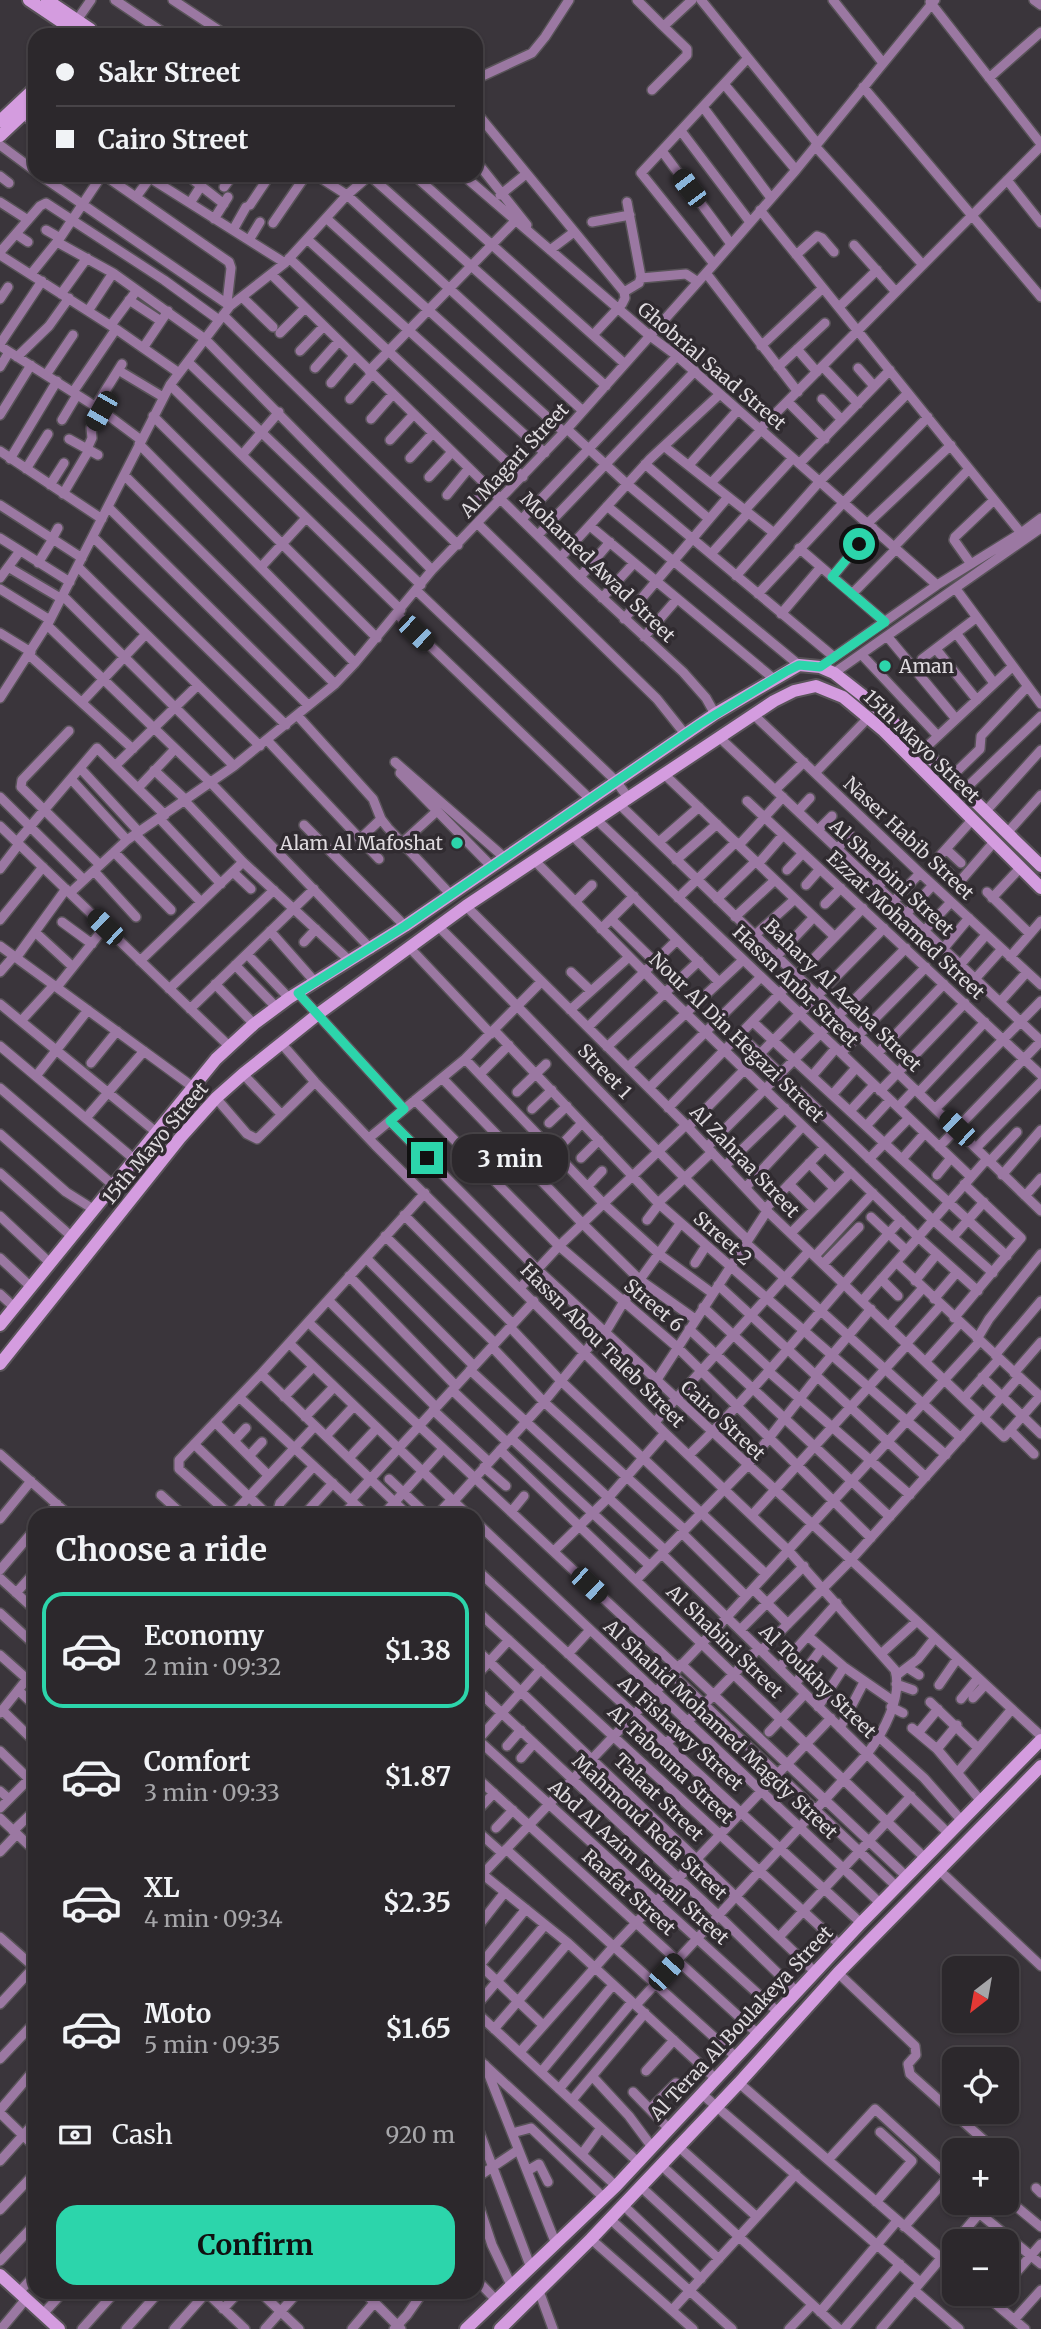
<!DOCTYPE html>
<meta charset="utf-8">
<style>
body{margin:0;font-family:Merriweather,serif;background:#343034;color:#f1f3f6;height:100vh;display:flex;flex-direction:column;font-size:26px;white-space:nowrap}
*{box-sizing:border-box;margin:0}
p{font-size:23px;color:#a6a6a9}
.icon{flex:none;width:38px;height:38px;fill:none;stroke:currentColor;stroke-width:2;stroke-linecap:round;stroke-linejoin:round}
.map{position:relative;flex:1;overflow:hidden}
.panel{position:absolute;left:28px;top:1508px;width:455px;height:791px;display:flex;flex-direction:column;background:#2c282c;border-radius:21px;box-shadow:0 2px 5px #0004,0 0 0 2px #484448}
.panel>*{flex:none}
.guide{position:absolute;left:28px;top:28px;width:455px;height:154px;border-radius:21px;box-shadow:0 2px 5px #0004,0 0 0 2px #484448;display:grid;align-content:center;height:154px;padding:0 28px;background:#2c282c}
.needle{width:46px;rotate:211deg}
.controls{position:absolute;left:942px;top:1956px;display:grid;gap:14px}
.controls a{display:grid;place-items:center;width:77px;height:77px;border-radius:14px;background:#2c282c;box-shadow:0 2px 5px #0004,0 0 0 2px #484448;font-size:35px}
.end{position:absolute;width:32px;height:32px;margin:-16px;border:9px solid #2cd5ab;background:#111;box-shadow:0 0 0 4px #111}
.from{border-radius:50%}
.bubble{position:absolute;height:49px;border-radius:21px;background:#2c282c;box-shadow:0 2px 5px #0004,0 0 0 2px #484448;font-size:23px;font-weight:700;line-height:49px;text-align:center}
.car{position:absolute;width:21px;height:42px;margin:-21px -10px;border-radius:9px;box-shadow:0 0 5px 2px #0007;background:linear-gradient(#222 24%,#8ab4d8 0 40%,#222 0 76%,#8ab4d8 0 86%,#222 0)}
.guide b{display:flex;align-items:center;gap:24px;height:66px;font-size:26px}
.guide b+b{border-top:2px solid #484448}
.guide i{width:18px;height:18px;background:#f1f3f6}
ul{padding:0;list-style:none}
li{display:flex;align-items:center;gap:21px;height:116px;margin:0 14px 10px;padding:0 14px;border:4px solid transparent;border-radius:21px}
li div{flex:1}
li b{display:block;font-size:26px}
li em{font-style:normal;font-weight:700}
li.selected{border-color:#2cd5ab}
li>.icon{width:63px;height:63px;stroke-width:1.5}
h2{padding:0 28px;font-size:32px;line-height:84px}
.pay{display:flex;align-items:center;gap:18px;height:77px;padding:0 28px;font-size:26px}
.pay p{margin-inline-start:auto}
.button{display:flex;gap:14px;margin-top:auto;padding:14px 28px}
.button a{flex:1;height:80px;border-radius:21px;background:#2cd5ab;color:#111;font-size:28px;font-weight:700;line-height:80px;text-align:center}
.map>svg:first-child{display:block}
.lines{fill:none;stroke-linecap:round;stroke-linejoin:round}
.street-casing{stroke:#585358;stroke-width:12}
.secondary-casing{stroke:#585358;stroke-width:16}
.street{stroke:#9b78a2;stroke-width:9}
.secondary{stroke:#d49cdf;stroke-width:12}
.route{stroke:#2cd5ab;stroke-width:9}
.poi-dot{fill:#2cd5ab;stroke:#302b30;stroke-width:2.5}
.labels{text-anchor:middle;stroke-width:7;stroke-linejoin:round;paint-order:stroke}
.street-label{font-size:19px;fill:#dedade;stroke:#302b30}
.poi-label{font-size:19px;fill:#dedade;stroke:#302b30;text-anchor:start}
</style>
<div class="map">
<svg width="1041" height="2329" viewBox="0 0 1041 2329">
<rect width="100%" height="100%" fill="#3a353b"/>
<g class="lines">
<defs>
<path id="street" d="M115,0l52,35
M173,0l53,35
M637,0l25,25 4,-1 26,-24
M701,0l116,143
M833,0l50,63
M1034,0l7,5
M930,2l111,142
M77,20l14,-20
M989,78l52,-46
M476,79l56,-26 13,-16 24,-37
M724,84l72,86
M863,87l178,210
M652,90l35,-35v-6l-25,-24
M703,107l68,91
M20,112l15,12
M476,112l148,180 1,6 -3,6 -29,31
M681,131l69,91
M0,145l35,26
M815,146l108,119
M662,151l69,93
M476,161l51,64
M40,175l190,131
M104,175l125,87 2,6 -4,35
M187,175l37,29
M316,175l31,20 236,216
M369,175l237,211
M414,175l211,189
M463,175l187,161 27,20 260,229
M0,176l9,7
M150,178l135,85
M1007,180l34,43
M224,187l9,-12
M500,195l26,-21
M136,197l16,-22
M0,202l28,18
M190,203l11,-17
M250,205l20,-30
M760,210l261,323
M326,218l238,214
M214,219l14,-22
M592,222l38,-7
M273,223l33,-48
M46,230l14,8
M233,230l13,-23
M16,234l12,8
M307,239l238,214
M249,240l11,-18
M57,242l56,31 92,66 227,231
M854,245l42,47
M550,250l24,-18
M0,252l40,-46 6,-3 118,77 55,40
M0,255l116,74 63,44
M796,255l21,-19 5,2 12,14
M289,258l234,219
M714,264l-73,-91 107,-115
M706,273l92,119
M31,274l29,-36 42,-63
M271,274l309,303 103,95 23,26 9,16
M641,278l45,-4 12,8
M624,292l15,-9 2,-6 -14,-75
M61,294l26,-36
M242,297l31,30
M0,299l8,-12
M129,300l32,21
M839,307l38,-37
M88,311l25,-38
M223,315l235,230
M111,325l26,-35
M280,333l25,-25
M0,344l42,-63
M0,346l101,64 40,30
M761,346l62,-58
M143,348l25,-37
M797,349l20,23
M300,351l24,-25
M17,357l32,-31 20,-28
M188,362l233,223
M0,367l9,-15
M778,367l47,-44
M823,367l35,37
M315,368l24,-27
M858,368l16,18
M369,371l147,-151
M123,373l40,24
M46,375l27,-40
M331,383l23,-27
M170,385l231,225
M73,392l43,-63
M350,399l22,-25
M822,399l20,21
M788,402l37,37
M95,407l27,-43
M0,415l31,-50
M153,416l224,222
M371,419l22,-25
M62,420l15,-25
M567,429l60,55 207,173
M760,429l281,-283
M69,439l29,16
M390,440l24,-26
M139,444l216,219
M665,447l109,86
M87,449l5,-11 -1,-10 10,-18
M0,451l102,68
M242,455l37,-43
M410,458l23,-25
M10,459l47,-78
M800,463l90,-93
M645,464l64,55
M689,465l49,-55
M26,469l22,-35
M124,475l211,209
M429,477l23,-25
M711,483l50,-53
M50,485l14,-22
M63,494l26,-44
M447,495l22,-27
M0,505l82,53
M607,506l192,159
M108,507l200,198
M467,510l21,-23
M745,510l48,-52
M522,519l155,-163
M868,523l83,-78
M478,524l179,175 28,35
M590,526l184,153
M538,535l157,-164
M93,537l193,188
M0,538l70,44
M52,539l6,-11
M894,547l75,-78
M799,548l86,74
M711,554l37,-41
M561,557l89,-98 70,-65
M38,563l15,-24
M971,564l-17,-24 1,-3 39,-37
M8,567l54,32
M78,567l182,179
M261,567l45,-49
M736,576l84,-95 88,-88
M580,577l30,-35
M832,577l41,-49
M0,578l20,-27
M0,589l50,31
M956,589l85,115
M416,590l200,191 13,18
M758,594l86,-92 84,-85
M852,594l44,-45
M63,596l171,170
M602,598l32,-35
M397,614l193,185
M781,614l40,-47
M624,619l104,-122
M47,625l164,158 160,166
M0,633l31,19
M956,633l38,50
M887,636l69,83
M644,637l33,-38
M936,649l41,51
M861,654l77,82
M29,655l104,94
M922,659l54,-41
M820,667l117,-82 84,-52 20,-15
M834,673l207,-145
M0,698l50,-78 120,-235 60,-79 55,-43 62,-68 23,-20
M82,702l64,-68
M297,715l76,84 8,20 7,9 63,67
M754,715l166,158 121,112
M69,731l-47,49 -1,7 79,78
M720,738l321,303
M267,740l112,119
M922,751l90,-84
M395,762l110,96
M116,765l82,-80
M80,768l59,64
M154,770l32,30
M400,773l92,94
M815,773l54,-56
M664,774l171,163
M950,778l30,-29 1,-13 46,-49
M71,779l56,61
M138,788l37,-39
M775,790l29,-28
M963,791l78,-75
M0,797l84,83
M185,801l58,61 107,99
M747,801l294,274
M620,805l421,406
M798,811l12,-13
M985,812l56,-62
M159,818l62,66
M597,820l374,357
M304,825l101,101
M0,826l229,220
M818,830l14,-14
M1007,833l34,-38
M135,834l66,68
M573,836l146,146
M360,839l21,-20
M17,842l80,-94 68,67
M403,842l34,-31
M659,842l40,-35
M739,845l44,-48
M837,849l13,-14
M946,849l15,14
M114,852l57,58
M676,860l41,-36
M535,861l130,132 253,244 60,54
M758,864l25,-29
M0,869l19,-25
M787,870l16,-17
M94,871l42,46
M233,872l18,17
M950,874l-14,-14 36,-40
M806,885l14,-16
M956,886l38,-44
M878,887l12,-14
M987,892l43,42
M70,893l57,-53 107,-74 101,-82 20,-21 77,-93 135,-141 147,-165 82,-94 139,-170
M678,898l58,-56
M992,898l28,-30
M717,899l39,-38
M575,902l17,-17
M893,902l27,-29
M825,904l16,-16
M466,906l222,221 77,82 239,228 37,-42
M906,914l27,-29
M735,917l40,-37
M611,919l44,43
M0,920l43,-53
M62,922l30,22
M438,926c104,103 203,212 310,314
M601,929l33,-33
M270,931l46,52
M924,931l27,-29
M35,932l38,35
M755,935l40,-36
M304,942l12,-13
M0,946l193,141
M409,947l82,87
M943,949l26,-31
M247,954l42,44
M777,956l37,-39
M1010,957l31,-36
M16,958l50,-69
M140,961l103,-99
M235,965l41,42
M960,965l26,-30
M0,972l14,-16
M571,972l20,19
M975,979l27,-30
M215,984l39,40
M57,987l48,-60
M169,989l105,-99
M298,993l106,116
M1000,1002l27,-30
M0,1004l156,128
M190,1009l124,-120
M570,1010l59,-53
M21,1021l33,-36
M753,1022l254,234
M588,1027l89,-87
M494,1030l164,173 288,252
M740,1035l193,185 60,53
M281,1043l34,39 60,63 290,288 123,117 107,120c8,27 -12,63 -28,84l-231,251
M0,1046l134,113
M607,1047l92,-86
M841,1053l85,-86
M878,1053l66,-69
M465,1059l139,145 55,50 53,39
M91,1063l26,-32
M628,1067l115,-107
M243,1074l38,40
M480,1074l29,-29
M36,1076l52,-66
M812,1076l24,-28
M442,1078l141,146 57,56 55,39
M0,1088l113,97
M649,1088l112,-111
M880,1091l85,-88
M517,1092l29,-28
M919,1092l66,-70
M832,1095l24,-27
M216,1098l31,36 10,5 58,-57
M415,1100l144,146 118,101 194,191
M898,1107l17,-18
M668,1108l195,-200
M936,1108l105,-107
M532,1109l20,-19
M850,1111l24,-26
M86,1118l58,-67
M390,1121l147,148 504,467
M549,1123l18,-17
M866,1126l24,-26
M688,1127l196,-199
M0,1134l66,58 27,17
M369,1138l96,-79 76,-77
M565,1141l17,-18
M707,1147l199,-199
M939,1147l102,-106
M976,1148l65,-66
M581,1158l18,-18
M869,1159l40,-41
M902,1159l23,-26
M989,1162l28,-30
M809,1163l25,25
M725,1166l60,-58
M0,1173l71,63
M937,1175l14,-17
M1002,1175l39,-45
M789,1184l25,25
M588,1186l14,-15
M746,1187l57,-61
M1025,1196l16,-18
M658,1203l54,-51
M765,1209l60,-62
M404,1215l109,109
M0,1216l50,47
M871,1217l35,33
M647,1220l12,-16
M791,1233l60,-61
M385,1236l110,107
M953,1237l31,-35
M746,1243l215,195
M815,1256l58,-63
M0,1258l31,29
M366,1258l108,108
M896,1262l145,135
M695,1263l11,-17
M823,1264l36,-37
M349,1276l107,110
M881,1279l17,17
M915,1281l22,-27
M718,1285l208,192
M521,1287l38,-41 127,-121
M0,1294l14,13
M934,1299l23,-27
M328,1300l108,107
M862,1301l125,-142
M703,1307l67,62
M954,1318l67,-80 -57,-54
M308,1322l370,346
M889,1326l34,-38
M510,1327l51,54 205,193
M689,1329l201,188
M605,1333l18,-30 57,-79
M977,1339l12,-20 52,-65
M289,1343l180,173
M907,1343l34,-38
M492,1347l52,55 141,128
M995,1355l46,-54
M926,1361l34,-38
M470,1370l195,180
M768,1371l142,124
M1014,1373l27,-31
M261,1374l148,142
M815,1375l56,-66
M982,1377l59,57
M656,1381l111,-170
M452,1390l55,52
M239,1397l129,119
M284,1397l29,-30
M964,1398l35,-39
M433,1410l56,52
M305,1417l29,-30
M984,1417l35,-40
M215,1422l53,53
M655,1422l154,-171
M1010,1430l24,24
M326,1436l28,-30
M511,1438l139,128
M234,1441l12,-13
M194,1444l75,72
M500,1450l425,408
M0,1454l70,62
M689,1455c76,-73 140,-158 212,-235
M249,1456l13,-14
M349,1458l28,-30
M484,1467l22,19
M389,1479l34,32
M161,1495l23,21
M351,1500l183,-199
M454,1501l90,-99 58,-71
M278,1510l2,-7 34,-37
M511,1512l13,-16
M752,1515l156,-171
M47,1516l10,-12
M231,1516l-52,-47v-9l82,-86 164,-181
M231,1516l84,-90
M303,1516l30,-33
M342,1516l12,-13
M382,1516l61,-67
M436,1516l16,-17
M0,1519l31,-38
M476,1522l405,382
M682,1533l64,63
M554,1551l55,-54 56,-64
M662,1554l287,280
M476,1569l385,354
M0,1570l35,-41
M0,1578l35,32
M637,1579l110,-113 70,-89
M753,1589l35,35
M16,1593l19,-21
M476,1610l364,335
M0,1613l35,32
M740,1630l64,-64
M808,1636l36,31 49,34
M476,1649l339,323
M761,1651l89,-90 131,-146
M882,1653l34,-31
M568,1654l22,-24
M0,1655l35,31
M681,1664l226,213
M779,1668l58,-65
M908,1668l11,7
M672,1674l225,213
M897,1675l21,-16 16,-20
M476,1676l33,-36
M795,1684l27,-36
M896,1684l17,6
M939,1685l18,-26
M476,1689l243,227 78,76
M18,1690l17,16
M973,1698l12,-13
M961,1699l17,-21
M930,1702l48,46
M476,1706l8,-10
M818,1707l26,-40
M891,1707l12,6
M2,1710l33,32
M0,1713l27,-34
M840,1728l24,-46
M912,1728l25,21 44,52
M769,1732l36,-38
M918,1733l20,-24
M879,1737l45,41 38,43
M476,1738l302,274
M476,1742l65,-73
M666,1744l93,-96
M507,1746l14,-16
M937,1749l20,-24
M0,1751l29,28
M521,1758l13,-15
M958,1772l54,-63
M476,1777l282,257
M0,1791l9,8
M0,1808l35,-35
M476,1812l18,-19
M0,1818l35,33
M496,1828l17,-18
M476,1830l26,23
M13,1831l22,-21
M506,1849l230,208
M0,1852l17,-18
M476,1869l92,74 148,136
M938,1869l103,97
M476,1881l251,-264 253,-276
M476,1929l29,-37
M0,1937l35,31
M779,1937l132,-141
M480,1965l63,60
M476,1970l50,-61
M838,1973l77,73 1,9 -8,9 2,10 86,77
M0,2004l35,-38
M476,2006l69,-81
M476,2012l162,150
M494,2029l74,-86
M520,2052l94,-106 217,-228
M476,2057l140,129
M0,2059l35,-37
M485,2065l71,179
M646,2071l28,-31
M541,2072l72,-87
M592,2076l37,40 23,31
M739,2083l215,186
M559,2089l73,-87
M633,2092l36,37
M702,2094l218,188
M572,2100l73,-87
M650,2109l26,-26
M0,2110l35,-41
M0,2113l35,34
M476,2123l55,145
M512,2133l19,-5 73,70
M679,2147l78,70
M582,2154l19,-26
M828,2160l47,-51 79,72
M1006,2160l8,7
M0,2161l35,-39
M661,2165l178,164
M527,2171l12,-7 9,18
M476,2178l42,-28
M640,2186l79,73
M1036,2188l5,5
M476,2197l16,48 20,42
M1006,2198l35,29
M876,2202l36,-41 -32,-29
M623,2205l78,74
M0,2210l35,-37
M979,2213l62,51
M610,2219l122,110
M904,2227l45,-51
M591,2239l102,90
M955,2242l33,-39
M0,2261l35,-37
M476,2279l21,22
M1006,2284l35,-40
M914,2290l45,39
M539,2291l14,38
M19,2292l16,-17
M206,2292l39,37
M260,2292l39,37
M364,2292l37,37
M984,2294l41,35
M223,2309l16,-17
M672,2310l124,-136
M820,2312l77,-91
M43,2314l20,-22
M1014,2320l27,-30
M1,2329l25,-30
M82,2329l33,-37
M126,2329l33,-37
M174,2329l32,-36
M265,2329l33,-37
M352,2329l22,-26
M394,2329l13,-14 16,-23
M789,2329l23,-24
M844,2329l56,-65
M881,2329l73,-86"/>
<path id="secondary" d="M29,0l52,35
M47,0l43,29 3,6
M0,121l35,-33
M0,136l35,-33
M0,1325l216,-266 38,-35 35,-26 116,-72 310,-212 84,-49 21,2 14,6 28,22 38,33 141,138
M0,1364l180,-226 36,-40 27,-24 75,-60 148,-108 308,-205 20,-10 22,-5 27,11 41,34 157,157
M0,2275l59,54
M466,2329l150,-143 245,-263 180,-183
M500,2329l91,-90 148,-156 99,-110 203,-207"/>
</defs>
<use href="#street" class="street-casing"/>
<use href="#secondary" class="secondary-casing"/>
<use href="#street" class="street"/>
<use href="#secondary" class="secondary"/>
</g>
<g class="lines">
<path class="route" d="M427,1158l-37,-37 14,-12 -106,-116 107,-67 295,-202 87,-53 12,-6 21,2 65,-45 -53,-45 27,-33"/>
</g>
<g class="poi-dot">
<circle cx="885" cy="666" r="7"/>
<circle cx="457" cy="843" r="7"/>
</g>
<g class="labels">
<g class="street-label">
<text transform="translate(712 366) rotate(40)" y="7">Ghobrial Saad Street</text>
<text transform="translate(514 460) rotate(-47)" y="7">Al Magari Street</text>
<text transform="translate(598 567) rotate(44)" y="7">Mohamed Awad Street</text>
<text transform="translate(922 746) rotate(44)" y="7">15th Mayo Street</text>
<text transform="translate(909 838) rotate(43)" y="7">Naser Habib Street</text>
<text transform="translate(892 877) rotate(43)" y="7">Al Sherbini Street</text>
<text transform="translate(906 925) rotate(43)" y="7">Ezzat Mohamed Street</text>
<text transform="translate(796 986) rotate(44)" y="7">Hassn Anbr Street</text>
<text transform="translate(843 995) rotate(44)" y="7">Bahary Al Azaba Street</text>
<text transform="translate(737 1037) rotate(44)" y="7">Nour Al Din Hegazi Street</text>
<text transform="translate(605 1071) rotate(46)" y="7">Street 1</text>
<text transform="translate(155 1143) rotate(-50)" y="7">15th Mayo Street</text>
<text transform="translate(745 1161) rotate(46)" y="7">Al Zahraa Street</text>
<text transform="translate(723 1238) rotate(41)" y="7">Street 2</text>
<text transform="translate(654 1305) rotate(40)" y="7">Street 6</text>
<text transform="translate(603 1345) rotate(45)" y="7">Hassn Abou Taleb Street</text>
<text transform="translate(723 1420) rotate(43)" y="7">Cairo Street</text>
<text transform="translate(725 1641) rotate(44)" y="7">Al Shabini Street</text>
<text transform="translate(818 1681) rotate(44)" y="7">Al Toukhy Street</text>
<text transform="translate(721 1729) rotate(43)" y="7">Al Shahid Mohamed Magdy Street</text>
<text transform="translate(681 1733) rotate(42)" y="7">Al Fishawy Street</text>
<text transform="translate(671 1764) rotate(43)" y="7">Al Tabouna Street</text>
<text transform="translate(659 1797) rotate(44)" y="7">Talaat Street</text>
<text transform="translate(650 1827) rotate(43)" y="7">Mahmoud Reda Street</text>
<text transform="translate(639 1862) rotate(42)" y="7">Abd Al Azim Ismail Street</text>
<text transform="translate(629 1892) rotate(42)" y="7">Raafat Street</text>
<text transform="translate(741 2023) rotate(-47)" y="7">Al Teraa Al Boulakeya Street</text>
</g>
<g class="poi-label">
<text x="899" y="673">Aman</text>
<text x="443" y="850" text-anchor="end">Alam Al Mafoshat</text>
</g>
</g>
</svg>
<div class="controls">
<a><svg class="needle" viewBox="-14 -14 28 28"><path d="M0-13l5 13h-10z" fill="#e53935"/><path d="M0 13l5-13h-10z" fill="#a6a6a9"/></svg></a>
<a><svg class="icon" aria-label="locate" viewBox="0 0 24 24"><circle cx="12" cy="12" r="6"/><path d="M12 2v4M12 18v4M2 12h4M18 12h4"/></svg></a>
<a>+</a>
<a>−</a>
</div>
<i class="end from" style="left:859px;top:544px"></i>
<i class="end" style="left:427px;top:1158px"></i>
<div class="bubble" style="left:452px;top:1134px;width:116px">3 min</div>
<i class="car" style="left:689px;top:188px;rotate:323deg"></i>
<i class="car" style="left:101px;top:411px;rotate:210deg"></i>
<i class="car" style="left:416px;top:633px;rotate:134deg"></i>
<i class="car" style="left:105px;top:927px;rotate:314deg"></i>
<i class="car" style="left:957px;top:1128px;rotate:314deg"></i>
<i class="car" style="left:589px;top:1585px;rotate:133deg"></i>
<i class="car" style="left:666px;top:1972px;rotate:42deg"></i>
<div class="guide">
<b><i class="from"></i>Sakr Street</b>
<b><i></i>Cairo Street</b>
</div>
<section class="panel">
<h2>Choose a ride</h2>
<ul>
<li class="selected"><svg class="icon" aria-label="car" viewBox="0 0 24 24"><path d="M5 17H2v-5l4-1 3-4h7l3 4 3 1v5h-3M9 17h6M6 11h13"/><circle cx="7" cy="17" r="2"/><circle cx="17" cy="17" r="2"/></svg><div><b>Economy</b><p>2 min · 09:32</p></div><em>$1.38</em></li>
<li><svg class="icon" aria-label="car" viewBox="0 0 24 24"><path d="M5 17H2v-5l4-1 3-4h7l3 4 3 1v5h-3M9 17h6M6 11h13"/><circle cx="7" cy="17" r="2"/><circle cx="17" cy="17" r="2"/></svg><div><b>Comfort</b><p>3 min · 09:33</p></div><em>$1.87</em></li>
<li><svg class="icon" aria-label="car" viewBox="0 0 24 24"><path d="M5 17H2v-5l4-1 3-4h7l3 4 3 1v5h-3M9 17h6M6 11h13"/><circle cx="7" cy="17" r="2"/><circle cx="17" cy="17" r="2"/></svg><div><b>XL</b><p>4 min · 09:34</p></div><em>$2.35</em></li>
<li><svg class="icon" aria-label="car" viewBox="0 0 24 24"><path d="M5 17H2v-5l4-1 3-4h7l3 4 3 1v5h-3M9 17h6M6 11h13"/><circle cx="7" cy="17" r="2"/><circle cx="17" cy="17" r="2"/></svg><div><b>Moto</b><p>5 min · 09:35</p></div><em>$1.65</em></li>
</ul>
<div class="pay"><svg class="icon" aria-label="cash" viewBox="0 0 24 24"><path d="M3 7h18v10H3z"/><circle cx="12" cy="12" r="2"/></svg>Cash<p>920 m</p></div>
<div class="button"><a>Confirm</a></div>
</section>
</div>
